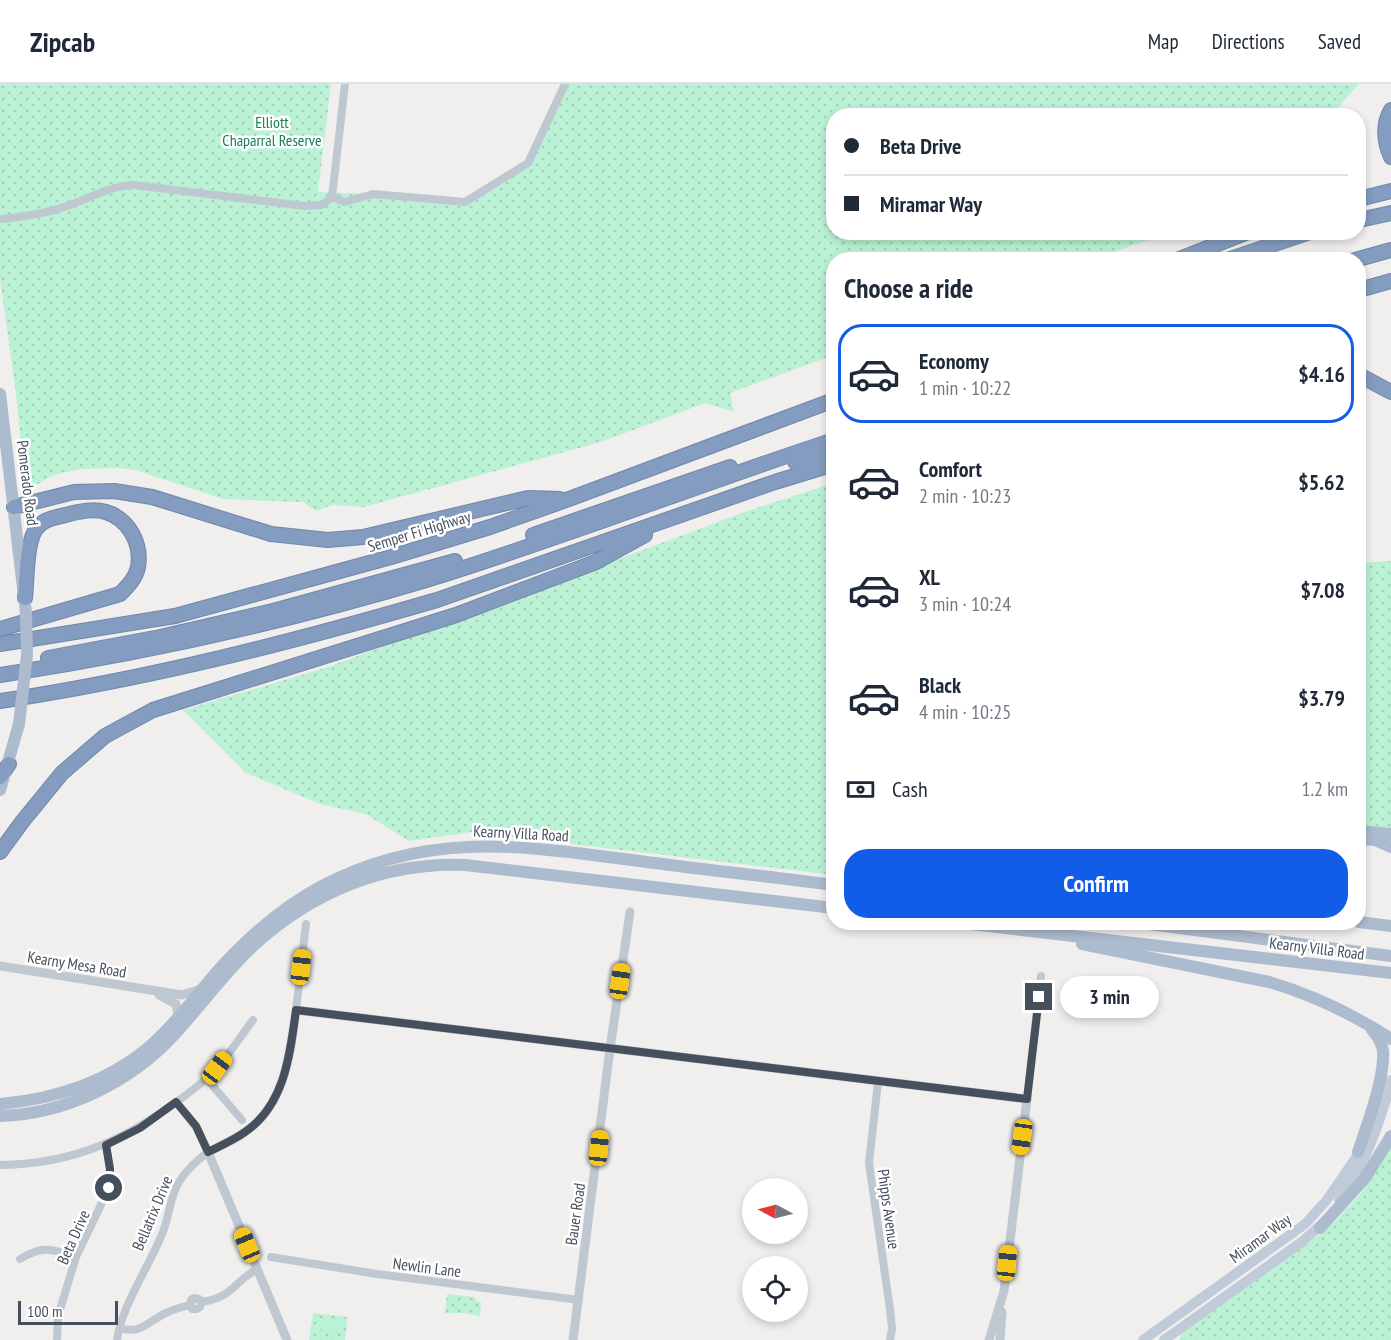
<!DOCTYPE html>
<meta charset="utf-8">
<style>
body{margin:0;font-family:"PT Sans Narrow",sans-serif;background:#f2f2f3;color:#1f2937;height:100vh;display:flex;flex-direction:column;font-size:22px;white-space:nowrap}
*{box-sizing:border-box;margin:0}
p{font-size:20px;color:#747a83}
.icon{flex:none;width:33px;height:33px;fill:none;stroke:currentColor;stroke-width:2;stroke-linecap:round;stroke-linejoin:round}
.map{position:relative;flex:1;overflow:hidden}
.details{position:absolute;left:826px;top:168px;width:540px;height:678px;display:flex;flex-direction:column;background:#fff;border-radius:24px;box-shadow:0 3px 9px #0003}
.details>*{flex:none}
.hud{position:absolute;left:826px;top:24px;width:540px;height:132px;border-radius:24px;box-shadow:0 3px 9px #0003;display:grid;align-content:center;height:132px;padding:0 18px;background:#fff}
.needle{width:39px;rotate:277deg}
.controls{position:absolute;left:742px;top:1094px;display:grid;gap:12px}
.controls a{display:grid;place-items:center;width:66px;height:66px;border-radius:50%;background:#fff;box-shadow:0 3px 9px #0003;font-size:30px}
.scale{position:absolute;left:18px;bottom:15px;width:100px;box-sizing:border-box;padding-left:6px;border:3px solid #46505d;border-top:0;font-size:16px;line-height:21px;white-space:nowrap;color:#46505d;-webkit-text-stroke:4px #fff;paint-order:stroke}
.end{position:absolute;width:27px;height:27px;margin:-14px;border:8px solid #46505d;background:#fff;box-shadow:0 0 0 3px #fff}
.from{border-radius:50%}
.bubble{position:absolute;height:42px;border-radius:21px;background:#fff;box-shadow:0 3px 9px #0003;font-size:20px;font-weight:600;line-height:42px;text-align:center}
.car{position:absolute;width:18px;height:36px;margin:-18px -9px;border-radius:8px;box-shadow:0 0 4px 2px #0007;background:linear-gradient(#f5c518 24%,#345 0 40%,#f5c518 0 76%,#345 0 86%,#f5c518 0)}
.hud b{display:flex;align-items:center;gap:21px;height:57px;font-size:22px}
.hud b+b{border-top:2px solid #e0e1e3}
.hud i{width:15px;height:15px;background:#1f2937}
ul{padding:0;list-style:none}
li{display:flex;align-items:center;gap:18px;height:99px;margin:0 12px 9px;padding:0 6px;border:3px solid transparent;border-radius:24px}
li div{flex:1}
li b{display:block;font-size:22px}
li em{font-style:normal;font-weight:600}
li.selected{border-color:#125de7}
li>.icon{width:54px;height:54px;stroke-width:1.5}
h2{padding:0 18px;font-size:27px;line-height:72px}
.pay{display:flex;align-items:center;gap:15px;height:66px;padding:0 18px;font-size:22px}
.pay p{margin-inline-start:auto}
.cta{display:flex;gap:12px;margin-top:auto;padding:12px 18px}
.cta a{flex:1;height:69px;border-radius:24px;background:#125de7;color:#fff;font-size:24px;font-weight:600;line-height:69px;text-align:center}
header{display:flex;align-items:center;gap:36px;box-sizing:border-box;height:84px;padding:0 30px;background:#fff;border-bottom:2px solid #e0e1e3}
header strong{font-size:28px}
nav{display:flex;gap:33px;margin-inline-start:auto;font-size:21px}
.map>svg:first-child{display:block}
.grass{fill:url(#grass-dots)}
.garden{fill:#bbf1d4}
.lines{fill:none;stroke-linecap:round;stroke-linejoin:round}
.motorway-casing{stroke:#7087ab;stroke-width:16}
.minor{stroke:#bfc8d1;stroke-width:8}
.tertiary{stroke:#bfc8d1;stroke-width:9}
.secondary{stroke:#c0cad8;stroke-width:10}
.primary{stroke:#adbbcf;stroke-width:12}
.motorway{stroke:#849cbf;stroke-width:14}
.primary-bridge{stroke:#adbbcf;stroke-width:12}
.route{stroke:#46505d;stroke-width:8}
.labels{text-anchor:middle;stroke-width:5;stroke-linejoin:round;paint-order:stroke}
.park-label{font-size:16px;fill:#148154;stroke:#fff}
.street-label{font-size:16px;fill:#46505d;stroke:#fff}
</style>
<header>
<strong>Zipcab</strong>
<nav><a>Map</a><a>Directions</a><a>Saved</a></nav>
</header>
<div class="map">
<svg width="1391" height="1256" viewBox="0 0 1391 1256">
<defs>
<pattern id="grass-dots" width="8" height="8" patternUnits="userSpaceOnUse" patternTransform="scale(1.5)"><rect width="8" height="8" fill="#bbf1d4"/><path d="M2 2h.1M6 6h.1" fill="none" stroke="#a2d0b8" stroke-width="1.8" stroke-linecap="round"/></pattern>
</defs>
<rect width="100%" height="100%" fill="#f1efee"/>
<path class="grass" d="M0,0h331l-13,108 55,2 92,8 63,-39 37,-79h794l-28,31 -497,1v116l334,1 -74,26 -260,1v95l-104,38 4,19 -29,-9 -104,39 -237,65 -32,-2 -16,6 -13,-9 -80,-3 -88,-29 -17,-2 -38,1 -27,6 -24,14 -4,-5 -9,-91 -16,-114z
M834,399v392l-363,-43 -62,9 -43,-27 -46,-10 -74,-31 -63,-63 145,-43 422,-157z
M1391,477v267l-32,-2v-263z
M1391,1058v198h-212l3,-8 147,-104 34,-37z
M447,1210l28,3 1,4 5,1 -1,14 -16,-3h-19z
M313,1229l35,4 -3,23h-36z"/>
<path class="garden" d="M317,1234l24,2 -1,11 -24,-2z"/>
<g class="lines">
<defs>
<path id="motorway" d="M1391,26c-9,16 -7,31 0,47
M1359,115l32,-8
M1359,136l32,-7
M1177,176l71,-28
M1227,176l83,-28
M1355,176l36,-10
M1359,206l32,-9
M1359,291l32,17
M795,378l39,-8
M14,423l60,-15 40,-1 38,6 119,37 57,6 35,-3 165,-39 32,1
M533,451l197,-68
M0,545l120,-35c8,-8 16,-16 18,-27 4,-23 -9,-48 -32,-55 -14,-4 -28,0 -41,3 -11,3 -22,4 -29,14 -10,14 -9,51 -11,69
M0,560l175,-28 216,-59 99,-30 79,-28 265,-99
M48,574l112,-21 113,-26 182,-50
M0,591c144,-22 286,-53 426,-95 137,-42 271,-95 408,-140
M0,617c148,-22 293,-59 437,-101l338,-118 59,-18
M0,693l9,-13
M0,768l22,-30 40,-49 43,-37 48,-26 303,-95 140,-53 49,-27"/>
</defs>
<use href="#motorway" class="motorway-casing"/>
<path class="minor" d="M332,113l13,5 28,-8 92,8 63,-39 37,-79
M0,135c24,-2 48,-6 70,-14 22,-8 40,-19 64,-20l171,21 17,-1 10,-8 13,-113
M296,926l10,-86
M206,994l36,42
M878,998l-9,81 21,146 2,20 -2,11
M1027,1015l14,-123
M0,1081c67,-1 117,-21 171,-59 16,-12 33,-23 46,-38 13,-15 24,-32 36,-48
M271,1173l106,17 202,26
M20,1175c22,-14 33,-10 56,-2
M201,1218l-1,5 -3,2h-5l-2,-4 1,-5 3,-2 5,1 2,3c33,-5 31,-19 56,-33
M120,1244c21,7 28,-7 46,-15 7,-4 16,-6 24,-8
M57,1256l1,-24 18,-59 33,-69 1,-19 -4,-24
M117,1256c4,-33 33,-75 45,-106 8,-18 7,-36 17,-52 8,-13 18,-21 29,-30l-12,-25 -20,-25"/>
<path class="tertiary" d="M0,882l182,29 19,-6
M159,911l17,9 2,11 -2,3
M287,1256l-79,-188c12,-6 26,-12 37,-20 40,-27 45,-78 51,-122l731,89 -23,192 -15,49
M573,1256l37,-291 20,-137
M1000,1256l2,-28"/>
<path class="secondary" d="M1339,1116c26,-35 42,-78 52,-120
M1143,1256l162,-116 21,-23 38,-55
M1164,1256l139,-99 20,-18"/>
<path class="primary" d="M0,310l26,219
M0,706l19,-66
M1359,747l32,3
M1359,755l16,1 16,7
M953,838l438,51
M1133,838l258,34
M1359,838l32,4
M1082,860l187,38c44,13 84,32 122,57
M0,1020c55,-5 106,-21 149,-57 24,-21 44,-47 65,-72 31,-35 65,-66 106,-88 114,-61 214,-39 335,-24 59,8 119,14 179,22
M0,1032c65,-2 130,-33 174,-81 27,-29 50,-62 79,-89 59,-54 131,-84 212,-81l369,43
M1358,1068c9,-27 27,-74 25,-101 -1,-8 -6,-15 -11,-21
M1320,1144l45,-50 26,-42"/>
<use href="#motorway" class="motorway"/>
<path class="primary-bridge" d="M19,640l8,-69 -1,-42"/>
</g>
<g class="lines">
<path class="route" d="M109,1104l1,-19 -4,-24 34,-17 36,-26 20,24 12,26c12,-6 26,-12 37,-20 40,-27 45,-78 51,-122l731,89 12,-102"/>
</g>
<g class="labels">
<g class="park-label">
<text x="272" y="44">Elliott<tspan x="272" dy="18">Chaparral Reserve</tspan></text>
</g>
<g class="street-label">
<text transform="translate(28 399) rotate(83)" y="6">Pomerado Road</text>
<text transform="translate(419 447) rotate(-17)" y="6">Semper Fi Highway</text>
<text transform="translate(521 749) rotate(3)" y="6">Kearny Villa Road</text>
<text transform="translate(1317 864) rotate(7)" y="6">Kearny Villa Road</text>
<text transform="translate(77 880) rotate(9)" y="6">Kearny Mesa Road</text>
<text transform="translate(889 1125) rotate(82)" y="6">Phipps Avenue</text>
<text transform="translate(152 1129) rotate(-67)" y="6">Bellatrix Drive</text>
<text transform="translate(575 1130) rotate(-82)" y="6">Bauer Road</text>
<text transform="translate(73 1153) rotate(-66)" y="6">Beta Drive</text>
<text transform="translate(1260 1154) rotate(-36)" y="6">Miramar Way</text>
<text transform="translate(427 1183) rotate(7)" y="6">Newlin Lane</text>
</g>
</g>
</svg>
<div class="controls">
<a><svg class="needle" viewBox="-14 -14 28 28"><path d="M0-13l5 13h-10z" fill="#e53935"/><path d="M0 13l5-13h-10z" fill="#747a83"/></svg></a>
<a><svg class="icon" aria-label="locate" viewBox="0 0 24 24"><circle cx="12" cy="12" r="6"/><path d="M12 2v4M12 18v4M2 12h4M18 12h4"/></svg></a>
</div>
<div class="scale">100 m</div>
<i class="end from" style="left:109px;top:1104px"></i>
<i class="end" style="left:1039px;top:913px"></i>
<div class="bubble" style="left:1060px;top:892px;width:99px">3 min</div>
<i class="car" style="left:301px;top:883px;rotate:7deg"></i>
<i class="car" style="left:620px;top:897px;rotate:8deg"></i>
<i class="car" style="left:217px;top:984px;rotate:37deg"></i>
<i class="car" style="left:1022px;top:1053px;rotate:188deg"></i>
<i class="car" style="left:599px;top:1064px;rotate:6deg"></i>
<i class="car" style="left:247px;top:1161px;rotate:337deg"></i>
<i class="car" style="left:1007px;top:1179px;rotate:6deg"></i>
<div class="hud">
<b><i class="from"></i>Beta Drive</b>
<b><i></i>Miramar Way</b>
</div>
<section class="details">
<h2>Choose a ride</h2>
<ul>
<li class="selected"><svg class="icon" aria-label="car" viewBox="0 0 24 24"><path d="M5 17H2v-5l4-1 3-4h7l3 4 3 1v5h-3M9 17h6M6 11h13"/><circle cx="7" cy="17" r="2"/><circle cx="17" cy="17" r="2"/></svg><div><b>Economy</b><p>1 min · 10:22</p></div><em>$4.16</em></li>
<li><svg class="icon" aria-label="car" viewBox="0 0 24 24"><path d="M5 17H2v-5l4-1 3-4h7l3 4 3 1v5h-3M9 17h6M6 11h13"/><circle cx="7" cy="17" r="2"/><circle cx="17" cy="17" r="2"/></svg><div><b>Comfort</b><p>2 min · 10:23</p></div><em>$5.62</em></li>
<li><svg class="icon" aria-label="car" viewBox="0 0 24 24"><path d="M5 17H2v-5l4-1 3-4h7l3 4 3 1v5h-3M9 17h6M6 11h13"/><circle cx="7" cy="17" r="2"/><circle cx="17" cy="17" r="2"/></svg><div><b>XL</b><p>3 min · 10:24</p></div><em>$7.08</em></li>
<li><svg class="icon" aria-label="car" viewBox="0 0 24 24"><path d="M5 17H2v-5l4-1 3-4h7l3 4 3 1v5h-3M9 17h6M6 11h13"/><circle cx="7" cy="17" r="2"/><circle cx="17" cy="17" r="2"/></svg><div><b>Black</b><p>4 min · 10:25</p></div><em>$3.79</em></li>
</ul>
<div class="pay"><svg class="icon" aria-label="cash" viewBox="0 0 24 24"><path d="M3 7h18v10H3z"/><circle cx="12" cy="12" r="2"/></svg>Cash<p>1.2 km</p></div>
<div class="cta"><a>Confirm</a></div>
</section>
</div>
